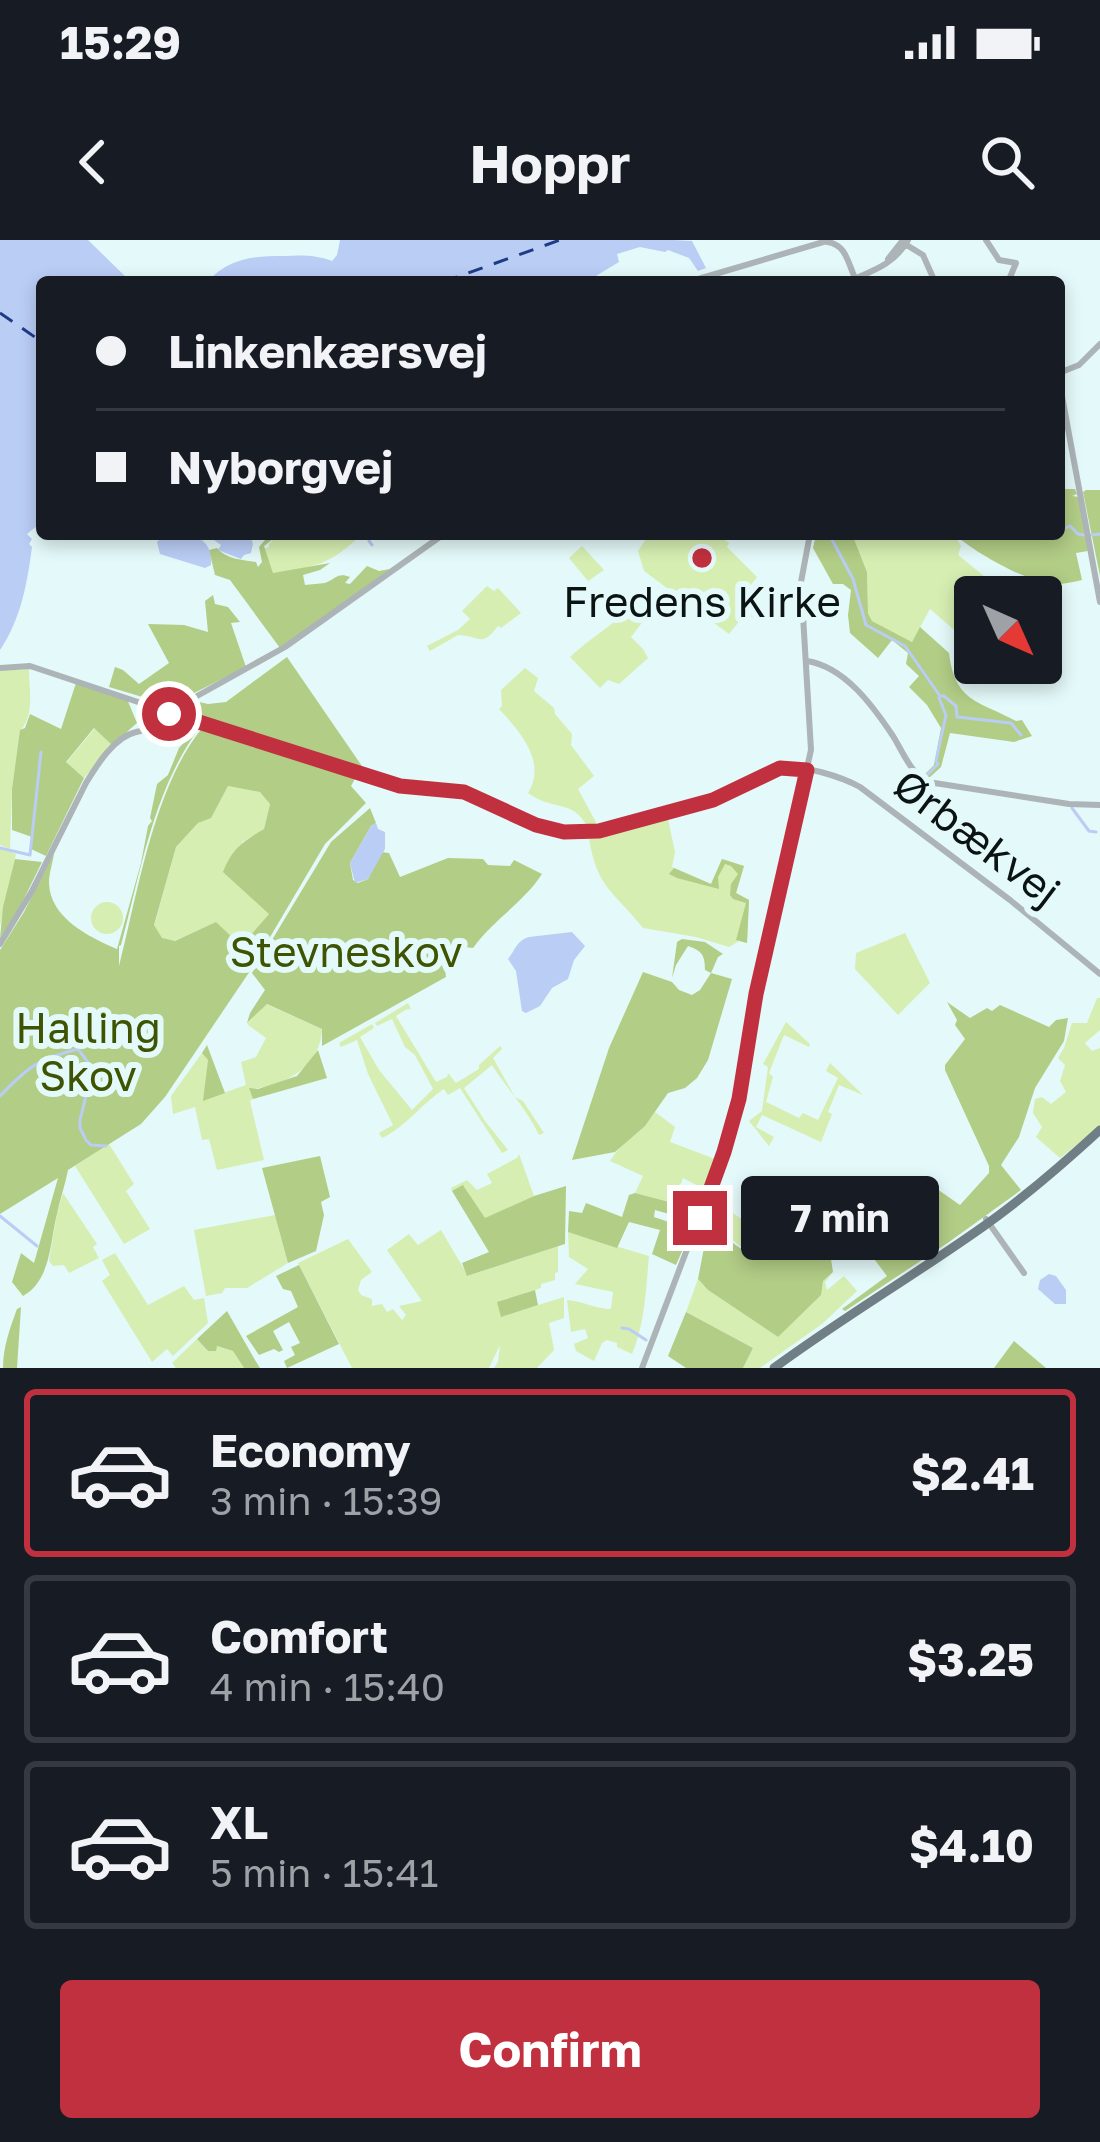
<!DOCTYPE html>
<meta charset="utf-8">
<style>
body{margin:0;font-family:"Golos Text",sans-serif;background:#20242c;color:#f1f3f6;height:100vh;display:flex;flex-direction:column;font-size:45px;white-space:nowrap}
*{box-sizing:border-box;margin:0}
p{font-size:39px;color:#9ea1a6}
.icon{flex:none;width:66px;height:66px;fill:none;stroke:currentColor;stroke-width:2;stroke-linecap:round;stroke-linejoin:round}
.map{position:relative;height:1128px;overflow:hidden}
.details{display:flex;flex-direction:column;background:#171b24;flex:1}
.details>*{flex:none}
.hud{position:absolute;left:36px;top:36px;width:1029px;height:264px;border-radius:12px;box-shadow:0 6px 18px #0003;display:grid;align-content:center;height:264px;padding:0 60px;background:#171b24}
.needle{width:78px;rotate:135deg}
.tools{position:absolute;left:954px;top:336px;display:grid;gap:24px}
.tools a{display:grid;place-items:center;width:108px;height:108px;border-radius:12px;background:#171b24;box-shadow:0 6px 18px #0003;font-size:60px}
.end{position:absolute;width:54px;height:54px;margin:-27px;border:15px solid #c1303e;background:#fff;box-shadow:0 0 0 6px #fff}
.from{border-radius:50%}
.bubble{position:absolute;height:84px;border-radius:12px;background:#171b24;box-shadow:0 6px 18px #0003;font-size:39px;font-weight:700;line-height:84px;text-align:center}
.hud b{display:flex;align-items:center;gap:42px;height:114px;font-size:45px}
.hud b+b{border-top:3px solid #363941}
.hud i{width:30px;height:30px;background:#f1f3f6}
ul{padding:21px 0 0;list-style:none}
li{display:flex;align-items:center;gap:36px;height:168px;margin:0 24px 18px;padding:0 36px;border:6px solid #363941;border-radius:12px}
li div{flex:1}
li b{display:block;font-size:45px}
li em{font-style:normal;font-weight:700}
li.selected{border-color:#c1303e}
li>.icon{width:108px;height:108px;stroke-width:1.5}
.primary-button{display:flex;gap:24px;margin-top:auto;padding:24px 60px}
.primary-button a{flex:1;height:138px;border-radius:12px;background:#c1303e;color:#fff;font-size:48px;font-weight:700;line-height:138px;text-align:center}
.status{display:flex;justify-content:space-between;align-items:center;height:84px;padding:0 60px;background:#171b24;direction:ltr}
.status svg{height:33px;fill:currentColor}
header{display:flex;justify-content:space-between;align-items:center;height:156px;padding:0 60px;background:#171b24;font-size:54px;font-weight:700}
.map>svg:first-child{display:block}
.green{fill:#d6eeb2}
.forest{fill:#b2cd86;fill-rule:evenodd}
.water{fill:#bacdf5}
.lines{fill:none;stroke-linecap:round;stroke-linejoin:round}
.stream{stroke:#bacdf5;stroke-width:3}
.ferry{stroke:#1e3c86;stroke-width:3;stroke-dasharray:15 12;stroke-linecap:butt}
.minor{stroke:#acb4b7;stroke-width:6}
.major{stroke:#707e85;stroke-width:9}
.route{stroke:#c1303e;stroke-width:15}
.poi-dot{fill:#c1303e;stroke:#e4f9f9;stroke-width:4.5}
.labels{text-anchor:middle;stroke-width:12;stroke-linejoin:round;paint-order:stroke}
.poi-label{font-size:42px;fill:#0c1313;stroke:#e4f9f9}
.street-label{font-size:42px;fill:#0c1313;stroke:#e4f9f9}
.park-label{font-size:42px;fill:#3e5402;stroke:#e4f9f9}
</style>
<div class="status"><b>15:29</b><svg viewBox="0 0 49 12"><path d="M0 12V9h3v3zM5 12V6h3v6zM10 12V3h3v9zM15 12V0h3v12zM26 1h20v11H26zM47 4h2v5h-2z"/></svg></div>
<header><svg class="icon" aria-label="back" viewBox="0 0 24 24"><path d="M15 5l-7 7 7 7"/></svg>Hoppr<svg class="icon" aria-label="search" viewBox="0 0 24 24"><circle cx="10" cy="10" r="6"/><path d="M15 15l6 6"/></svg></header>
<div class="map">
<svg width="1100" height="1128" viewBox="0 0 1100 1128">
<rect width="100%" height="100%" fill="#e4f9f9"/>
<path class="green" d="M279,294h83c-30,30 -49,34 -89,39l-9,-24 5,-2v-3z
M649,294h68l12,9 -2,4 30,30 -13,17 17,14 1,4 -6,8 -10,-7 -17,21 -85,-63 -6,-20z
M852,294h102l7,12 -3,9 52,42h-35v51l-45,-39 -18,33 -40,-21 -4,-8 -1,-41z
M582,306l22,24 -16,11 -19,-23z
M487,346l7,5 4,-3 23,25 -20,15 -3,-2c-17,22 -17,10 -40,9l-28,16 -3,-5 31,-16 12,-11 -8,-8z
M632,365l6,3v7l6,5 -13,17 12,12 5,9 -29,26 -11,-4 -8,8 -30,-31c20,-19 43,-31 62,-52z
M525,428l13,10 -4,13 20,17 1,6 17,20 -1,11 23,31 -16,13 20,37 -10,2c-15,-30 -34,-16 -60,-35 19,-30 -7,-61 -29,-84l3,-3 -1,-16z
M29,429c0,21 6,46 -9,62l-8,58 -2,60 -10,-4v-175z
M95,488l17,17 -28,33 -18,-15z
M228,546l33,6 9,12 -6,25 -22,13 27,72 -20,23 -14,4 -19,-18 -42,18 -13,-3 -7,-12 22,-79 22,-24 13,-6z
M666,578l2,1 7,33 -3,15 39,17 11,-25 22,7 -8,27 13,7 -2,43 -8,-2 -10,6 -33,-10 -53,-9c-29,-37 -46,-39 -54,-90z
M0,608l16,6 -16,72z
M91 678a16 16 0 1 1 32 0a16 16 0 1 1-32 0Z
M905,693l25,50 -32,32 -43,-46 1,-16z
M1097,758h3v32l-15,13 7,8 8,-3v79l-40,31 -24,-21 6,-10 -9,-14 2,-14 7,-2 9,7 15,-12 -6,-11 5,-16 -7,-7 6,-10 8,-25h15z
M408,763l3,6 -6,1 -9,6 40,66 11,-5 1,-4 8,10 23,-14v-4l21,-19 2,3 -9,9 22,39 8,4 21,32 -5,2c-12,-26 -31,-45 -47,-70l-28,23 21,33 23,29 -6,3 -42,-65 -12,7 -4,-6c-24,16 -37,37 -62,49l-3,-5 14,-8 -25,-51 -11,-34 -16,7 -2,-4 33,-19 2,4 -14,9 19,33 33,40 21,-21 -18,-34 -10,-8 -13,-28 -15,7 -2,-3z
M266,764l56,25c-1,37 -38,58 -72,60l3,10 -3,2 14,59 -47,10 -8,-31 -7,1 -7,-33 -22,7 -2,-18 31,-43 6,7 -4,40 42,-15 -5,-23 15,-5 10,-19 -19,-14z
M786,782l24,22 -1,3 -25,-12 -15,38 4,4 -7,25 33,16 4,-5 15,7 20,-42 -12,-7 4,-8 33,32 -24,-10 -11,27 4,2 -11,28 -59,-27 -6,12 18,10 -5,9 -20,-25 13,-10 6,-44 -5,-3z
M655,872l20,15 -5,15 48,18 -12,30 -23,-12 -10,25 -38,-10 8,-17 -33,-15c11,-19 32,-30 45,-49z
M109,904l25,40 -8,7 24,38 -26,15 -49,-78z
M519,914l15,42 -49,23 -21,-33 -12,5 -1,-3 16,-8 10,10 15,-7 -5,-9 30,-16z
M63,953l34,51 -4,3 6,11 -30,15 -5,-8 -11,1 -4,-5 8,-48z
M720,964l33,23 -6,13 11,9 -2,2 -11,-1 -38,-31z
M275,975l13,48 -41,25h-22l-3,5 -16,3 -12,-66z
M441,990l27,46 90,-30v26l-3,1v7l-14,4v4l-43,14 4,14 62,-19v21l-15,5 5,27 -17,18h-43l4,-6 2,-17 -11,23h-137l-54,-105 50,-24 24,33 -11,8 -3,10 3,5 11,4v7l10,-2 5,8 6,-3 9,11 4,-5 -7,-9 23,-5 -35,-51 22,-16 9,11z
M568,992l81,24c-3,33 -4,67 -17,98l-15,-7v-4l-10,-3 -5,3 -8,18 -18,-10 -2,-7 14,-6 -3,-9 -14,3 -4,-32c16,1 28,9 44,9l2,-17 -38,-8 13,-15 -19,-12z
M115,1013l33,52 36,-19 10,14 10,-2 4,25 -35,33 -6,-7 -15,13 -50,-81 8,-6 -8,-15z
M833,1032l-8,10 2,8 17,-14 13,15 -35,33 -62,44h-17l10,-20 -67,-36 12,-33 10,11 70,47 45,-56z
M197,1099l11,12 8,-5 17,5 11,17h-68l-4,-5z"/>
<path class="forest" d="M1059,249h16l2,5 -5,2 7,1 9,54 -12,2 6,27c-10,2 -20,5 -30,4 -27,-3 -78,-32 -98,-50h105z
M1086,250h14v86l-17,-84z
M270,294h9l-15,12 9,27 57,-10 -10,7 -17,5 2,10c6,-1 14,-1 20,-2 11,-4 12,-11 25,-6l-5,6 5,1 17,-18 12,5 11,-2 -110,79 -50,-68 -15,-5 -6,-25 8,-2c9,11 25,12 39,14l2,5 4,-5 -3,-15z
M822,294h30l15,38 1,41 4,8 40,21 8,-15 29,26c6,50 31,48 67,68l6,-1 10,16 -18,6 -64,-9 -9,34 -12,11 -6,-2 11,-11 7,-37 -14,-23 -18,-18 10,-11 -13,-12 2,-11 -16,-13 -14,18 -28,-25 -2,-18 3,-25 -8,-6h-10l-20,-36 2,-9z
M213,355l2,9 13,3 12,15 -9,1 15,44 -62,31 -18,6 -57,-17 6,-20 8,3 16,14 30,-21 -21,-39 36,1 24,7 -3,-31z
M287,417l79,115 -132,-40 -40,-19 -2,-7 3,-5 13,3 18,-2z
M76,443l51,16 10,24 -25,22 -18,-17 -28,34 18,16 -38,78 -15,-7 1,-12 -20,-7v-41l8,-59 5,-2 5,-14 31,15z
M183,480l17,7c-47,63 -59,144 -79,218l-2,1v20c19,-74 35,-180 84,-239l154,48 -6,11 15,17 -41,41 -75,127 -85,126 -24,27 -73,46c-3,16 -9,32 -12,48 -6,27 -6,63 -33,78l-11,-14 9,-29 13,10 24,-85 -58,36v-264l24,-38 30,-59c-1,10 -5,19 -5,30 1,35 40,54 68,66l24,-86 7,-37 4,-5 -2,-3 7,-34 11,-9 11,-27 6,-7v-9l-8,-9zM228,546l32,6 10,12 -6,25c-21,12 -32,20 -41,43l46,42 -20,23 -13,4 -20,-19 -41,19 -13,-3 -8,-13 22,-78 22,-24 13,-5z
M370,568l6,15 -5,3 -21,37 3,17 5,3 10,-4 13,-27 8,1 11,24 48,-19 35,1 5,6 22,1 4,-6 28,14c-19,29 -48,45 -69,74l-8,-1 -21,15 2,15 -124,69v-17l-55,-25 -20,19 3,-10 15,-23 -13,-17 79,-131z
M15,619l27,3 -24,49 -18,27 3,-31z
M722,619l22,7 -8,27 13,7 -2,43 -11,-3 10,-37 -13,-4 -3,-4 1,-11 7,-10 -7,-8 -6,-2 -7,13 1,12 -42,-11 -8,-4 5,-6 37,16z
M682,699l23,3 18,12 -5,3 -7,16 21,6 -24,81 -11,18 -12,10 -17,5 -23,33 -30,26 -43,8 37,-112 34,-76 29,10 7,8 13,5 8,-5 11,-17 -6,-3c0,-15 -3,-19 -17,-24l-12,19 -4,13 5,-36z
M947,762l23,16 17,-10 5,3 8,-6 49,22 7,-7 12,-2 -4,23 -29,47 -16,49 -18,28 20,25 -72,52 -104,69 -3,-2 45,-33 -19,-25 40,-24 15,-37 14,-1 23,16 29,-32v-7l-44,-96v-5l20,-26 -10,-14 2,-5z
M207,805l18,48 -22,8 5,-41 -6,-7z
M318,810l9,28 -74,21 -4,-11 9,1 39,-13z
M320,916l10,41 -9,5 3,13 -8,36 -28,12 -26,-95z
M463,945l22,33 49,-22 32,-10 -1,58 -98,32 -5,-13 27,-11 -37,-61z
M635,953l38,10 9,-1 -6,14 -21,-6 -1,7 18,6 -4,10 18,9 -10,23 -24,-11 8,-24 -31,-8 -12,26 -49,-16 1,-21 13,2 4,-10 36,14 7,-22z
M703,980c16,6 31,30 48,32 13,1 5,-4 17,-6 16,-2 33,2 48,5l12,-11 5,32 -10,9 -2,14 -43,42 -70,-47 -10,-11 6,-31 -10,-6z
M299,1025l40,79 -52,24 -3,-7 11,-6 -4,-8 9,-4 -11,-21 -16,9 10,19 -4,2 -5,-3 -15,6 -13,-19 52,-29 -7,-16 -8,-2 -7,-13z
M535,1050l3,15 -37,12 -4,-15z
M21,1067l-4,61h-14c0,-21 7,-40 14,-59z
M227,1071l28,49 5,8h-16l-11,-17 -16,-5 -1,5h-8l-11,-12z
M686,1072l67,36 -10,20h-57l-18,-12z
M1014,1101l32,27h-52z"/>
<path class="water" d="M0,0h88l43,42h-89v240l-15,12 5,5 -3,5 3,3c-5,37 -11,72 -32,103z
M340,0h333l19,1 14,27 -8,3 -9,-13 -21,-8 -3,2 -25,-5 -23,7 2,8 -33,20h-379c23,-25 47,-26 78,-26 18,-1 31,-1 47,5l5,-6z
M165,294c24,0 48,0 46,31l-6,3 -45,-14 -3,-12z
M220,294h30l3,10 -2,9 -7,2 -3,4 -23,-9 3,-5 -7,-5 6,-2z
M376,583l2,6 7,3v17l-17,30 -13,4 -5,-20 21,-37z
M572,692l13,14 -11,14 -6,19 -16,9 -12,18 -14,7 -4,-2 -6,-40 -8,-12c7,-8 8,-18 21,-22z
M1049,1034l7,2 10,14v14h-11l-17,-15 2,-9z"/>
<g class="lines">
<path class="stream" d="M1059,291l11,-5 8,8 6,1
M829,294l24,45 13,46 39,21 35,50h4l12,10 1,11 54,6 10,12
M1091,295l9,-1
M369,301l3,4
M926,536l12,-12 -2,-3 10,-46 -7,-17
M1072,568l17,23 7,1
M0,608l30,7 11,-103
M0,856c28,-29 38,-37 78,-47l12,16
M85,898l-5,-10v-8l13,-52
M86,900l5,5 15,1
M0,976l37,30
M622,1088l7,1 17,11"/>
<path class="ferry" d="M443,42l117,-42
M0,73l42,29"/>
<path class="minor" d="M986,0l13,20 17,3 -8,19
M827,2c19,2 21,21 28,36
M905,4l18,11 12,27
M888,19l15,-19
M688,42l142,-42
M847,42c25,-11 47,-17 61,-42
M1059,133l20,-8 21,-21
M1059,140l41,222
M807,421c38,6 66,45 86,75 11,18 17,36 35,46l141,22 31,1
M0,428l30,-2 138,46
M181,465l104,-58 159,-113
M204,484l-19,-10 -1,-6 -5,-4 -7,1 -3,5 1,7 5,3 8,-3c72,23 144,48 218,69 20,6 42,1 63,6 43,10 73,43 119,41 35,-2 108,-24 141,-38 19,-7 37,-23 57,-27 21,-4 61,9 79,19l150,113 90,74
M0,704l32,-53 54,-108c11,-18 28,-46 50,-51 18,-5 21,2 37,-13
M986,979l38,54
M642,1128l82,-216 12,-38 20,-120 55,-244 -10,-168 9,-48"/>
<path class="major" d="M774,1128c68,-50 141,-93 210,-142 41,-29 79,-62 116,-96"/>
</g>
<g class="lines">
<path class="route" d="M169,474l6,6 8,-3 217,69 64,6 72,33 28,7 35,-1 114,-31 67,-32 27,2 -51,224 -17,105 -15,53 -24,66"/>
</g>
<circle class="poi-dot" cx="702" cy="318" r="12"/>
<g class="labels">
<g class="poi-label">
<text x="702" y="377">Fredens Kirke</text>
</g>
<g class="street-label">
<text transform="translate(977 598) rotate(37)" y="15">Ørbækvej</text>
</g>
<g class="park-label">
<text x="346" y="727">Stevneskov</text>
<text x="88" y="803">Halling<tspan x="88" dy="48">Skov</tspan></text>
</g>
</g>
</svg>
<div class="tools">
<a><svg class="needle" viewBox="-14 -14 28 28"><path d="M0-13l5 13h-10z" fill="#e53935"/><path d="M0 13l5-13h-10z" fill="#9ea1a6"/></svg></a>
</div>
<i class="end from" style="left:169px;top:474px"></i>
<i class="end" style="left:700px;top:978px"></i>
<div class="bubble" style="left:741px;top:936px;width:198px">7 min</div>
<div class="hud">
<b><i class="from"></i>Linkenkærsvej</b>
<b><i></i>Nyborgvej</b>
</div>
</div>
<section class="details">
<ul>
<li class="selected"><svg class="icon" aria-label="car" viewBox="0 0 24 24"><path d="M5 17H2v-5l4-1 3-4h7l3 4 3 1v5h-3M9 17h6M6 11h13"/><circle cx="7" cy="17" r="2"/><circle cx="17" cy="17" r="2"/></svg><div><b>Economy</b><p>3 min · 15:39</p></div><em>$2.41</em></li>
<li><svg class="icon" aria-label="car" viewBox="0 0 24 24"><path d="M5 17H2v-5l4-1 3-4h7l3 4 3 1v5h-3M9 17h6M6 11h13"/><circle cx="7" cy="17" r="2"/><circle cx="17" cy="17" r="2"/></svg><div><b>Comfort</b><p>4 min · 15:40</p></div><em>$3.25</em></li>
<li><svg class="icon" aria-label="car" viewBox="0 0 24 24"><path d="M5 17H2v-5l4-1 3-4h7l3 4 3 1v5h-3M9 17h6M6 11h13"/><circle cx="7" cy="17" r="2"/><circle cx="17" cy="17" r="2"/></svg><div><b>XL</b><p>5 min · 15:41</p></div><em>$4.10</em></li>
</ul>
<div class="primary-button"><a>Confirm</a></div>
</section>
